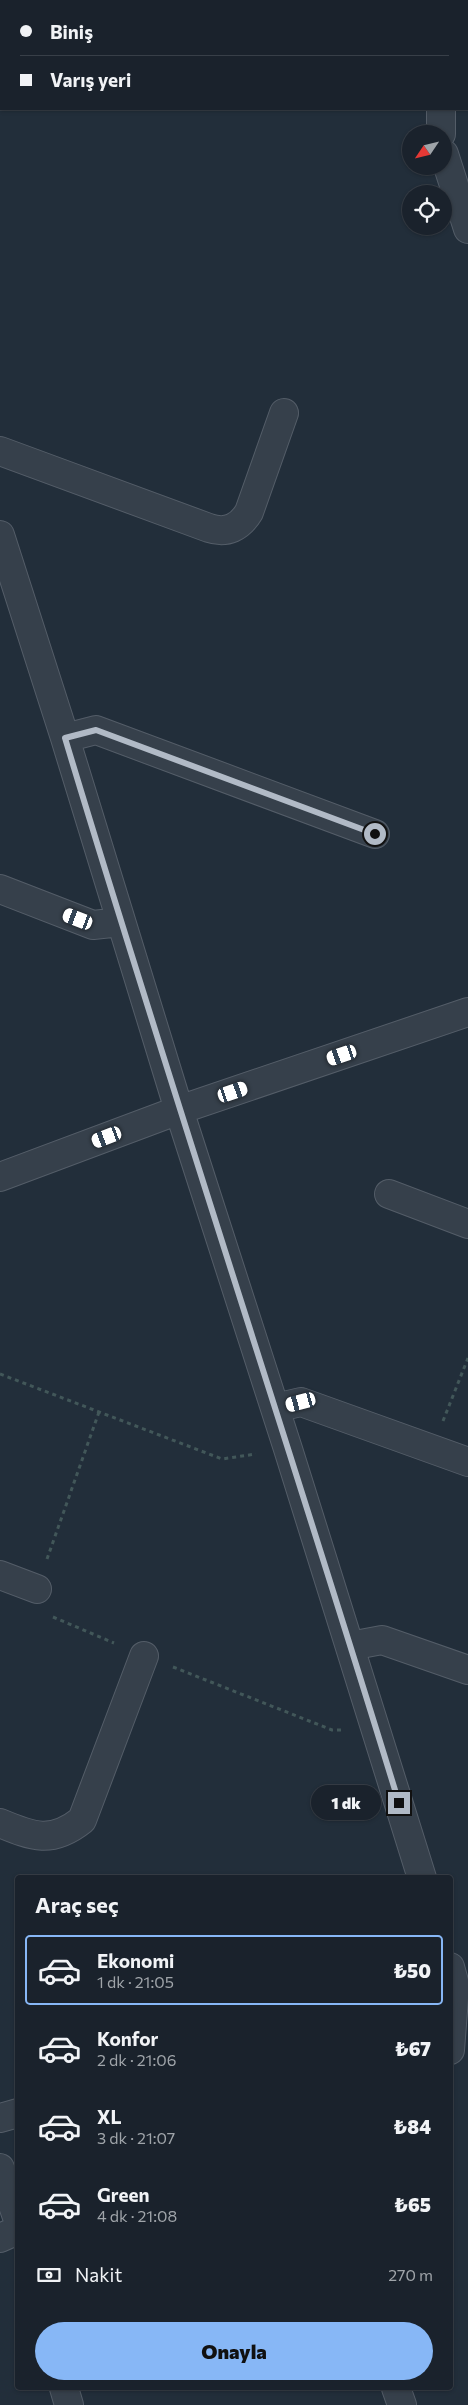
<!DOCTYPE html>
<html lang="tr">
<meta charset="utf-8">
<style>
body{margin:0;font-family:Commissioner,sans-serif;background:#232a34;color:#f1f3f6;height:100vh;display:flex;flex-direction:column;font-size:19px;white-space:nowrap}
*{box-sizing:border-box;margin:0}
p{font-size:16px;color:#9fa4a9}
.icon{flex:none;width:28px;height:28px;fill:none;stroke:currentColor;stroke-width:2;stroke-linecap:round;stroke-linejoin:round}
.map{position:relative;flex:1;overflow:hidden}
.sheet{position:absolute;left:15px;top:1875px;width:438px;height:515px;display:flex;flex-direction:column;background:#1a222c;border-radius:5px;box-shadow:0 1px 4px #0004,0 0 0 1px #383f48}
.sheet>*{flex:none}
.guide{position:absolute;left:0px;top:0px;width:469px;height:110px;box-shadow:0 1px 4px #0004,0 0 0 1px #383f48;display:grid;align-content:center;height:110px;padding:0 20px;background:#1a222c}
.needle{width:32px;rotate:235deg}
.tools{position:absolute;left:402px;top:125px;display:grid;gap:10px}
.tools a{display:grid;place-items:center;width:50px;height:50px;border-radius:50%;background:#1a222c;box-shadow:0 1px 4px #0004,0 0 0 1px #383f48;font-size:25px}
.end{position:absolute;width:22px;height:22px;margin:-11px;border:6px solid #b1bac6;background:#111;box-shadow:0 0 0 2px #111}
.from{border-radius:50%}
.bubble{position:absolute;height:35px;border-radius:18px;background:#1a222c;box-shadow:0 1px 4px #0004,0 0 0 1px #383f48;font-size:16px;font-weight:800;line-height:35px;text-align:center}
.car{position:absolute;width:15px;height:30px;margin:-15px -8px;border-radius:6px;box-shadow:0 0 4px 1px #0007;background:linear-gradient(#fff 24%,#345 0 40%,#fff 0 76%,#345 0 86%,#fff 0)}
.guide b{display:flex;align-items:center;gap:18px;height:48px;font-size:19px}
.guide b+b{border-top:1px solid #383f48}
.guide i{width:12px;height:12px;background:#f1f3f6}
ul{padding:0;list-style:none}
li{display:flex;align-items:center;gap:15px;height:70px;margin:0 10px 8px;padding:0 10px;border:2px solid transparent;border-radius:5px}
li div{flex:1}
li b{display:block;font-size:19px}
li em{font-style:normal;font-weight:800}
li.active{border-color:#87b7f6}
li>.icon{width:45px;height:45px;stroke-width:1.5}
h2{padding:0 20px;font-size:22px;line-height:60px}
.pay{display:flex;align-items:center;gap:12px;height:55px;padding:0 20px;font-size:19px}
.pay p{margin-inline-start:auto}
.button{display:flex;gap:10px;margin-top:auto;padding:10px 20px}
.button a{flex:1;height:58px;border-radius:30px;background:#87b7f6;color:#111;font-size:20px;font-weight:800;line-height:58px;text-align:center}
.map>svg:first-child{display:block}
.lines{fill:none;stroke-linecap:round;stroke-linejoin:round}
.minor-casing{stroke:#545d68;stroke-width:30}
.major-casing{stroke:#3f4953;stroke-width:30}
.path{stroke:#425759;stroke-width:3;stroke-dasharray:4 4;stroke-linecap:butt}
.minor{stroke:#36404b;stroke-width:28}
.major{stroke:#545f6b;stroke-width:28}
.route{stroke:#b1bac6;stroke-width:6}
</style>
<div class="map">
<svg width="468" height="2405" viewBox="0 0 468 2405">
<rect width="100%" height="100%" fill="#222e3a"/>
<g class="lines">
<defs>
<path id="minor" d="M412,0v1
M441,109v25
M444,154l24,75
M0,451l209,77c18,6 31,-1 40,-16l35,-99
M0,535l65,203 114,372 109,339 134,429
M65,738l31,-8 279,104
M0,889l93,36 28,-3
M0,1177l179,-67 289,-98
M389,1194l79,30
M275,1408l26,-6 167,60
M0,1575l37,14
M350,1646l32,-6 86,30
M0,1823c33,14 52,21 82,-3l62,-164
M450,1967l5,18 -5,65
M0,2118l18,-5
M0,2168l18,52
M0,2238l18,-8
M64,2388l5,17
M396,2388l6,17"/>
<path id="major" d="M33,1l3,-1
M0,14l1,-1"/>
</defs>
<use href="#minor" class="minor-casing"/>
<use href="#major" class="major-casing"/>
<path class="path" d="M0,1374l222,85 34,-5
M443,1421l25,-63
M47,1559l52,-147
M53,1617l61,26
M173,1667l159,63h11"/>
<use href="#minor" class="minor"/>
<use href="#major" class="major"/>
</g>
<g class="lines">
<path class="route" d="M375,834l-279,-104 -31,8c107,356 225,709 334,1065"/>
</g>
</svg>
<div class="tools">
<a><svg class="needle" viewBox="-14 -14 28 28"><path d="M0-13l5 13h-10z" fill="#e53935"/><path d="M0 13l5-13h-10z" fill="#9fa4a9"/></svg></a>
<a><svg class="icon" aria-label="locate" viewBox="0 0 24 24"><circle cx="12" cy="12" r="6"/><path d="M12 2v4M12 18v4M2 12h4M18 12h4"/></svg></a>
</div>
<i class="end from" style="left:375px;top:834px"></i>
<i class="end" style="left:399px;top:1803px"></i>
<div class="bubble" style="left:311px;top:1785px;width:70px">1 dk</div>
<i class="car" style="left:78px;top:919px;rotate:291deg"></i>
<i class="car" style="left:342px;top:1055px;rotate:251deg"></i>
<i class="car" style="left:233px;top:1092px;rotate:71deg"></i>
<i class="car" style="left:107px;top:1137px;rotate:249deg"></i>
<i class="car" style="left:301px;top:1402px;rotate:255deg"></i>
<div class="guide">
<b><i class="from"></i>Biniş</b>
<b><i></i>Varış yeri</b>
</div>
<section class="sheet">
<h2>Araç seç</h2>
<ul>
<li class="active"><svg class="icon" aria-label="car" viewBox="0 0 24 24"><path d="M5 17H2v-5l4-1 3-4h7l3 4 3 1v5h-3M9 17h6M6 11h13"/><circle cx="7" cy="17" r="2"/><circle cx="17" cy="17" r="2"/></svg><div><b>Ekonomi</b><p>1 dk · 21:05</p></div><em>₺50</em></li>
<li><svg class="icon" aria-label="car" viewBox="0 0 24 24"><path d="M5 17H2v-5l4-1 3-4h7l3 4 3 1v5h-3M9 17h6M6 11h13"/><circle cx="7" cy="17" r="2"/><circle cx="17" cy="17" r="2"/></svg><div><b>Konfor</b><p>2 dk · 21:06</p></div><em>₺67</em></li>
<li><svg class="icon" aria-label="car" viewBox="0 0 24 24"><path d="M5 17H2v-5l4-1 3-4h7l3 4 3 1v5h-3M9 17h6M6 11h13"/><circle cx="7" cy="17" r="2"/><circle cx="17" cy="17" r="2"/></svg><div><b>XL</b><p>3 dk · 21:07</p></div><em>₺84</em></li>
<li><svg class="icon" aria-label="car" viewBox="0 0 24 24"><path d="M5 17H2v-5l4-1 3-4h7l3 4 3 1v5h-3M9 17h6M6 11h13"/><circle cx="7" cy="17" r="2"/><circle cx="17" cy="17" r="2"/></svg><div><b>Green</b><p>4 dk · 21:08</p></div><em>₺65</em></li>
</ul>
<div class="pay"><svg class="icon" aria-label="cash" viewBox="0 0 24 24"><path d="M3 7h18v10H3z"/><circle cx="12" cy="12" r="2"/></svg>Nakit<p>270 m</p></div>
<div class="button"><a>Onayla</a></div>
</section>
</div>
